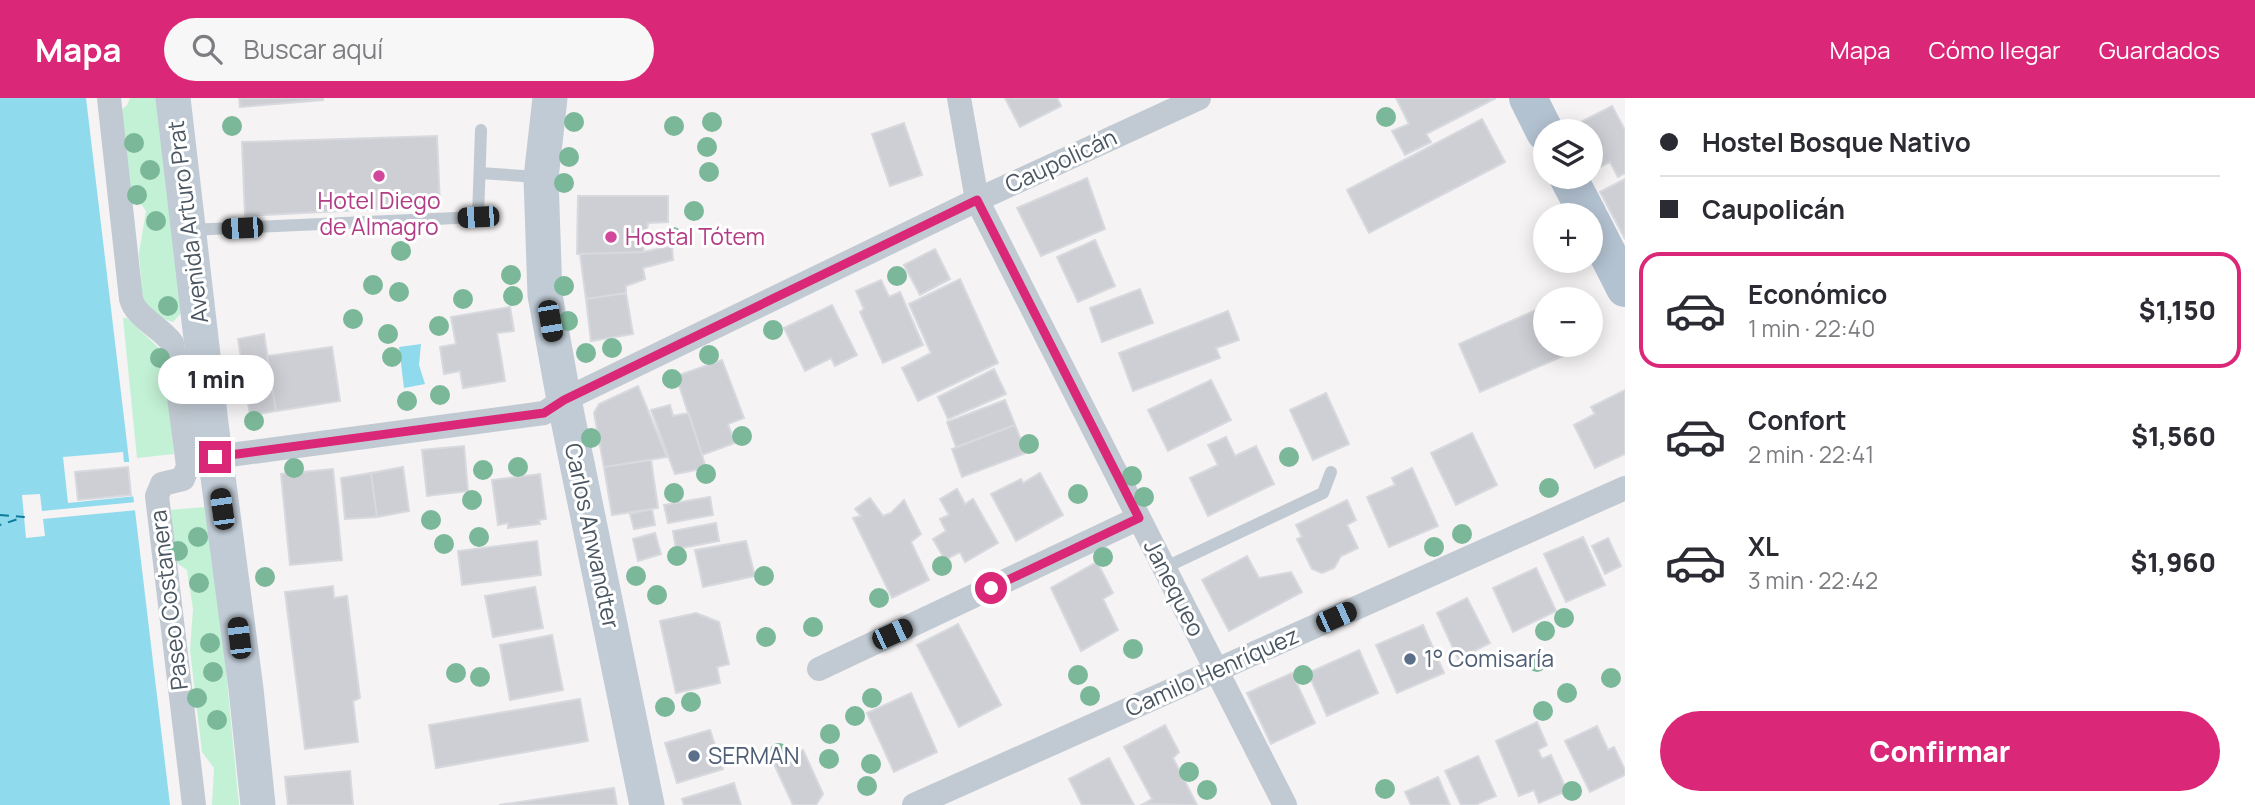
<!DOCTYPE html>
<html lang="es">
<meta charset="utf-8">
<style>
body{margin:0;font-family:Manrope,sans-serif;background:#f7f7f7;color:#2b2b33;height:100vh;display:flex;flex-direction:column;font-size:26px;white-space:nowrap}
*{box-sizing:border-box;margin:0}
p{font-size:23px;color:#7c7c81}
.icon{flex:none;width:38px;height:38px;fill:none;stroke:currentColor;stroke-width:2;stroke-linecap:round;stroke-linejoin:round}
.map{position:relative;flex:1;overflow:hidden}
.side{display:flex;flex-direction:column;background:#fff;width:630px}
.side>*{flex:none}
.banner{display:grid;align-content:center;height:154px;padding:0 35px;background:#fff}
.fabs{position:absolute;left:1533px;top:21px;display:grid;gap:14px}
.fabs a{display:grid;place-items:center;width:70px;height:70px;border-radius:50%;background:#fff;box-shadow:0 4px 18px #0003;font-size:35px}
.end{position:absolute;width:32px;height:32px;margin:-16px;border:9px solid #db2777;background:#fff;box-shadow:0 0 0 4px #fff}
.from{border-radius:50%}
.bubble{position:absolute;height:49px;border-radius:24px;background:#fff;box-shadow:0 4px 18px #0003;font-size:23px;font-weight:800;line-height:49px;text-align:center}
.car{position:absolute;width:21px;height:42px;margin:-21px -10px;border-radius:9px;box-shadow:0 0 5px 2px #0007;background:linear-gradient(#222 24%,#8ab4d8 0 40%,#222 0 76%,#8ab4d8 0 86%,#222 0)}
.banner b{display:flex;align-items:center;gap:24px;height:66px;font-size:26px}
.banner b+b{border-top:2px solid #e1e1e2}
.banner i{width:18px;height:18px;background:#2b2b33}
ul{padding:0;list-style:none}
li{display:flex;align-items:center;gap:21px;height:116px;margin:0 14px 10px;padding:0 21px;border:4px solid transparent;border-radius:21px}
li div{flex:1}
li b{display:block;font-size:26px}
li em{font-style:normal;font-weight:800}
li.active{border-color:#db2777}
li>.icon{width:63px;height:63px;stroke-width:1.5}
.button{display:flex;gap:14px;margin-top:auto;padding:14px 35px}
.button a{flex:1;height:80px;border-radius:42px;background:#db2777;color:#fff;font-size:28px;font-weight:800;line-height:80px;text-align:center}
header{display:flex;align-items:center;gap:42px;box-sizing:border-box;height:98px;padding:0 35px;background:#db2777;color:#fff}
header strong{font-size:33px}
nav{display:flex;gap:38px;margin-inline-start:auto;font-size:24px}
.search{width:490px;height:63px;background:#f7f7f7;display:flex;align-items:center;gap:18px;box-sizing:border-box;padding:0 24px;border-radius:38px;color:#7c7c81;font-size:26px}
main{display:flex;flex:1;min-height:0}
.map>svg:first-child{display:block}
.green{fill:#c3f1d5}
.water{fill:#90daee}
.pier{fill:#f5f3f3}
.lines{fill:none;stroke-linecap:round;stroke-linejoin:round}
.ferry{stroke:#0c7c9b;stroke-width:2;stroke-dasharray:9 7;stroke-linecap:butt}
.building{fill:#cdcfd5;stroke:#d7d9de;stroke-width:2}
.lane{stroke:#c1cad2;stroke-width:12}
.street{stroke:#c1cad2;stroke-width:24}
.secondary{stroke:#c1cbd6;stroke-width:35}
.primary{stroke:#b3c2d1;stroke-width:38}
.tree{fill:#7bb799}
.route{stroke:#db2777;stroke-width:9}
.hotel-dot{fill:#d1479c;stroke:#fff;stroke-width:2.5}
.service-dot{fill:#5c6f8a;stroke:#fff;stroke-width:2.5}
.labels{text-anchor:middle;stroke-width:6;stroke-linejoin:round;paint-order:stroke}
.street-label{font-size:23px;fill:#4a5661;stroke:#fff}
.hotel-label{font-size:23px;fill:#b23c85;stroke:#fff}
.service-label{font-size:23px;fill:#4e5e75;stroke:#fff;text-anchor:start}
</style>
<header>
<strong>Mapa</strong>
<div class="search"><svg class="icon" aria-label="search" viewBox="0 0 24 24"><circle cx="10" cy="10" r="6"/><path d="M15 15l6 6"/></svg>Buscar aquí</div>
<nav><a>Mapa</a><a>Cómo llegar</a><a>Guardados</a></nav>
</header>
<main>
<div class="map">
<svg width="1625" height="707" viewBox="0 0 1625 707">
<rect width="100%" height="100%" fill="#f5f3f3"/>
<path class="green" d="M130,0h27l24,215 -8,9 -9,-3 -21,-15 -4,-51 7,-42 -16,-23 -10,-77 7,-6z
M123,220h4l36,34 11,102 -37,4z
M205,409l18,133 16,165h-27l2,-37 -12,-16 -12,-102 3,-41 -6,-39 -12,-8 -6,-52z"/>
<path class="water" d="M0,0h86l84,707h-170z
M421,246l-2,21 6,19 -21,4 -5,-41z"/>
<path class="pier" d="M123,354l1,10h8l5,34 -69,7 -5,-46z
M40,396l2,17 95,-9 1,8 -95,9 2,17 -19,2 -4,-43z"/>
<g class="lines">
<path class="ferry" d="M0,417l24,2 -24,8"/>
</g>
<path class="building" d="M239,0h84v2l-83,7z
M1005,0h52l4,8 -41,21z
M1396,0h100l-70,36 5,8 -26,13 -13,-24 17,-7z
M1612,8l13,24v43l-7,4 -8,-15 -16,8 -3,-6v-33h-18l-2,-4z
M1482,21l23,43 -136,71 -22,-43z
M904,25l18,52 -32,11 -18,-52z
M437,38l3,70 -195,10 -3,-74z
M1087,80l18,51 -64,27 -24,-48z
M1625,81v60l-25,-47z
M578,98h90v26l-20,1 -5,29 -66,2z
M1095,142l20,46 -37,16 -21,-45z
M672,148l1,14 -30,8 2,11 -19,7v7l-40,6 -6,-45 63,-2z
M935,151l15,30 -30,16 -16,-30z
M960,181l38,84 -80,38 -16,-33 29,-15 -22,-49z
M881,182l8,17 11,-5 23,53 -40,18 -23,-51 4,-3 -8,-18z
M1140,191l13,34 -51,19 -12,-34z
M626,195l7,41 -42,7 -5,-42z
M832,207l25,50 -22,11 -4,-8 -26,13 -21,-43z
M1545,208v39h44l-109,47 -21,-48z
M510,209l4,24 -17,2 8,48 -42,7 -3,-17 -16,3 -4,-27 16,-3 -5,-27z
M1228,213l11,29 -23,8 4,10 -87,33 -14,-38z
M264,236l12,77 -26,4 -12,-76z
M332,249l8,54 -64,10 -9,-55z
M722,262l22,58 -16,6 7,19 -33,12 -26,-79z
M994,271l12,25 -58,25 -10,-22z
M1211,282l20,40 -63,31 -20,-41z
M638,288l29,71 -63,10 -10,-54 5,-9z
M1625,292v64l-30,14 -21,-43 21,-11 -4,-7z
M1326,295l23,51 -36,16 -23,-50z
M1005,302l10,25 -59,22 -9,-25z
M670,307l3,11 16,-3 17,55 -31,6 -24,-64z
M1015,327l11,28 -64,24 -10,-28z
M1472,335l25,52 -41,20 -25,-52z
M1226,339l9,19 21,-10 18,38 -66,32 -18,-38 28,-13 -10,-20z
M464,348l4,45 -41,5 -5,-46z
M651,362l7,48 -46,7 -8,-48z
M128,369l3,28 -53,5 -3,-28z
M403,369l6,44 -32,6 -6,-44z
M1412,370l26,58 -49,21 -22,-50 28,-12 -3,-7z
M333,371l9,91 -52,5 -9,-91z
M371,375l6,44 -32,2 -4,-41z
M1040,375l23,42 -47,26 -25,-47 30,-15 2,4z
M540,376l6,45 -7,1 1,4 -32,4v-5l-10,2 -6,-45z
M957,391l8,15 8,-5 25,44 -33,19 -5,-10 -15,8 -12,-21 13,-8 -6,-12 9,-4 -9,-16z
M710,399l3,18 -45,8 -4,-18z
M870,400l13,18 8,-3 13,-13 17,34 -10,8 18,38 -37,18 -39,-80 8,-2 -6,-7z
M1347,402l9,20 -9,5 11,23 -17,8 -7,12 -12,5 -10,-4 -15,-30 5,-2 -6,-12z
M652,411l3,16 -21,4 -4,-15z
M716,425l3,18 -43,8 -3,-18z
M655,435l6,21 -23,7 -5,-22z
M1583,439l22,48 -39,17 -22,-48z
M1608,440l13,28 -16,8 -13,-28z
M537,443l4,34 -79,10 -4,-34z
M746,443l9,35 -52,11 -8,-37z
M1247,458l12,22 32,-6 11,20 -73,39 -27,-51z
M1097,464l16,31 -10,6 15,31 -37,21 -30,-63z
M1536,470l20,43 -43,21 -20,-44z
M333,488l1,12 13,-2 13,102 -7,3 5,41 -53,7 -20,-157z
M535,489l8,41 -50,9 -8,-41z
M1467,500l23,45 -32,16 -21,-46z
M696,515l23,9 10,42 -12,3 3,16 -44,10 -16,-72z
M958,526l43,81 -42,22 -42,-82z
M1423,527l21,48 -47,20 -21,-48z
M552,537l11,55 -53,10 -10,-55z
M1359,552l19,43 -51,23 -19,-43z
M1292,575l23,50 -44,21 -24,-51z
M911,595l26,59 -43,20 -27,-59z
M580,601l8,42 -152,27 -7,-43z
M1537,624l10,23 -9,5 4,9 9,-4 16,36 -28,12 -5,-13 -15,6 -23,-55z
M1165,627l14,27 -6,6 24,47 -54,-1 9,-5 -28,-52z
M1597,628l11,24 6,-3 11,23v5l-35,17 -25,-51z
M710,632l13,39 -46,14 -12,-40z
M803,652l20,44 -7,11h-23l-19,-41z
M1478,658l18,40 -21,9h-14l-16,-34z
M1109,660l25,47h-52l-13,-26z
M350,673l3,34h-65l-3,-28z
M1438,679l12,28h-39l-6,-13z
M734,685l7,22h-57l-2,-6z
M614,690l3,17h-118z"/>
<g class="lines">
<path class="lane" d="M480,75l58,4
M189,132l289,-13 3,-87
M1164,470l159,-75 8,-21"/>
<path class="street" d="M109,0l22,201c5,19 30,28 41,44l16,123 -5,13 -21,5 -5,12 37,309
M959,0l18,102 308,605
M215,359l329,-44 20,-13 413,-200 222,-102
M819,571l320,-151
M914,707l711,-317"/>
<path class="secondary" d="M173,0l38,326 35,265 12,116
M550,0l-9,80 4,117 19,105 83,405"/>
<path class="primary" d="M1528,0l17,34
M1568,79l20,38
M1591,123l34,67"/>
</g>
<g class="tree">
<circle cx="1386" cy="19" r="10"/>
<circle cx="574" cy="24" r="10"/>
<circle cx="712" cy="24" r="10"/>
<circle cx="232" cy="28" r="10"/>
<circle cx="674" cy="28" r="10"/>
<circle cx="134" cy="45" r="10"/>
<circle cx="707" cy="49" r="10"/>
<circle cx="569" cy="59" r="10"/>
<circle cx="150" cy="72" r="10"/>
<circle cx="709" cy="74" r="10"/>
<circle cx="564" cy="85" r="10"/>
<circle cx="137" cy="97" r="10"/>
<circle cx="694" cy="113" r="10"/>
<circle cx="156" cy="123" r="10"/>
<circle cx="673" cy="139" r="10"/>
<circle cx="401" cy="153" r="10"/>
<circle cx="511" cy="177" r="10"/>
<circle cx="897" cy="178" r="10"/>
<circle cx="373" cy="187" r="10"/>
<circle cx="564" cy="188" r="10"/>
<circle cx="399" cy="194" r="10"/>
<circle cx="513" cy="198" r="10"/>
<circle cx="463" cy="201" r="10"/>
<circle cx="168" cy="208" r="10"/>
<circle cx="353" cy="221" r="10"/>
<circle cx="568" cy="223" r="10"/>
<circle cx="439" cy="228" r="10"/>
<circle cx="773" cy="232" r="10"/>
<circle cx="388" cy="236" r="10"/>
<circle cx="612" cy="250" r="10"/>
<circle cx="586" cy="255" r="10"/>
<circle cx="709" cy="257" r="10"/>
<circle cx="392" cy="259" r="10"/>
<circle cx="160" cy="260" r="10"/>
<circle cx="672" cy="281" r="10"/>
<circle cx="440" cy="297" r="10"/>
<circle cx="407" cy="303" r="10"/>
<circle cx="254" cy="323" r="10"/>
<circle cx="742" cy="338" r="10"/>
<circle cx="591" cy="340" r="10"/>
<circle cx="1029" cy="346" r="10"/>
<circle cx="1289" cy="359" r="10"/>
<circle cx="518" cy="369" r="10"/>
<circle cx="294" cy="370" r="10"/>
<circle cx="483" cy="372" r="10"/>
<circle cx="706" cy="376" r="10"/>
<circle cx="1132" cy="378" r="10"/>
<circle cx="1549" cy="390" r="10"/>
<circle cx="674" cy="395" r="10"/>
<circle cx="1078" cy="396" r="10"/>
<circle cx="1144" cy="399" r="10"/>
<circle cx="472" cy="402" r="10"/>
<circle cx="431" cy="422" r="10"/>
<circle cx="1462" cy="436" r="10"/>
<circle cx="198" cy="439" r="10"/>
<circle cx="479" cy="439" r="10"/>
<circle cx="444" cy="446" r="10"/>
<circle cx="1434" cy="449" r="10"/>
<circle cx="178" cy="453" r="10"/>
<circle cx="677" cy="458" r="10"/>
<circle cx="1103" cy="459" r="10"/>
<circle cx="942" cy="468" r="10"/>
<circle cx="636" cy="478" r="10"/>
<circle cx="764" cy="478" r="10"/>
<circle cx="265" cy="479" r="10"/>
<circle cx="199" cy="485" r="10"/>
<circle cx="657" cy="497" r="10"/>
<circle cx="879" cy="500" r="10"/>
<circle cx="1564" cy="520" r="10"/>
<circle cx="813" cy="529" r="10"/>
<circle cx="1545" cy="533" r="10"/>
<circle cx="766" cy="539" r="10"/>
<circle cx="210" cy="545" r="10"/>
<circle cx="1133" cy="551" r="10"/>
<circle cx="1537" cy="564" r="10"/>
<circle cx="213" cy="574" r="10"/>
<circle cx="456" cy="575" r="10"/>
<circle cx="1078" cy="577" r="10"/>
<circle cx="1303" cy="577" r="10"/>
<circle cx="480" cy="579" r="10"/>
<circle cx="1611" cy="580" r="10"/>
<circle cx="1567" cy="595" r="10"/>
<circle cx="1090" cy="598" r="10"/>
<circle cx="197" cy="600" r="10"/>
<circle cx="872" cy="600" r="10"/>
<circle cx="691" cy="604" r="10"/>
<circle cx="665" cy="609" r="10"/>
<circle cx="1543" cy="613" r="10"/>
<circle cx="855" cy="618" r="10"/>
<circle cx="217" cy="622" r="10"/>
<circle cx="830" cy="636" r="10"/>
<circle cx="779" cy="655" r="10"/>
<circle cx="829" cy="661" r="10"/>
<circle cx="871" cy="666" r="10"/>
<circle cx="1189" cy="674" r="10"/>
<circle cx="867" cy="688" r="10"/>
<circle cx="1385" cy="691" r="10"/>
<circle cx="1207" cy="692" r="10"/>
<circle cx="1572" cy="693" r="10"/>
</g>
<g class="lines">
<path class="route" d="M215,359l329,-44 20,-13 413,-200 162,318 -148,70"/>
</g>
<g class="hotel-dot">
<circle cx="379" cy="78" r="7"/>
<circle cx="611" cy="139" r="7"/>
</g>
<g class="service-dot">
<circle cx="1410" cy="561" r="7"/>
<circle cx="694" cy="658" r="7"/>
</g>
<g class="labels">
<g class="street-label">
<text transform="translate(1061 63) rotate(-25)" y="8">Caupolicán</text>
<text transform="translate(188 124) rotate(-97)" y="8">Avenida Arturo Prat</text>
<text transform="translate(592 438) rotate(78)" y="8">Carlos Anwandter</text>
<text transform="translate(1174 490) rotate(63)" y="8">Janequeo</text>
<text transform="translate(169 502) rotate(-97)" y="8">Paseo Costanera</text>
<text transform="translate(1212 574) rotate(-24)" y="8">Camilo Henríquez</text>
</g>
<g class="hotel-label">
<text x="379" y="111">Hotel Diego<tspan x="379" dy="26">de Almagro</tspan></text>
<text x="625" y="147" text-anchor="start">Hostal Tótem</text>
</g>
<g class="service-label">
<text x="1424" y="569">1° Comisaría</text>
<text x="708" y="666">SERMAN</text>
</g>
</g>
</svg>
<div class="fabs">
<a><svg class="icon" aria-label="layers" viewBox="0 0 24 24"><path d="M12 4l9 5-9 5-9-5zM3 14l9 5 9-5"/></svg></a>
<a>+</a>
<a>−</a>
</div>
<i class="end from" style="left:991px;top:490px"></i>
<i class="end" style="left:215px;top:359px"></i>
<div class="bubble" style="left:158px;top:257px;width:116px">1 min</div>
<i class="car" style="left:478px;top:119px;rotate:267deg"></i>
<i class="car" style="left:242px;top:130px;rotate:267deg"></i>
<i class="car" style="left:550px;top:223px;rotate:170deg"></i>
<i class="car" style="left:222px;top:411px;rotate:352deg"></i>
<i class="car" style="left:1336px;top:519px;rotate:66deg"></i>
<i class="car" style="left:892px;top:536px;rotate:65deg"></i>
<i class="car" style="left:239px;top:540px;rotate:353deg"></i>
</div>
<section class="side">
<div class="banner">
<b><i class="from"></i>Hostel Bosque Nativo</b>
<b><i></i>Caupolicán</b>
</div>
<ul>
<li class="active"><svg class="icon" aria-label="car" viewBox="0 0 24 24"><path d="M5 17H2v-5l4-1 3-4h7l3 4 3 1v5h-3M9 17h6M6 11h13"/><circle cx="7" cy="17" r="2"/><circle cx="17" cy="17" r="2"/></svg><div><b>Económico</b><p>1 min · 22:40</p></div><em>$1,150</em></li>
<li><svg class="icon" aria-label="car" viewBox="0 0 24 24"><path d="M5 17H2v-5l4-1 3-4h7l3 4 3 1v5h-3M9 17h6M6 11h13"/><circle cx="7" cy="17" r="2"/><circle cx="17" cy="17" r="2"/></svg><div><b>Confort</b><p>2 min · 22:41</p></div><em>$1,560</em></li>
<li><svg class="icon" aria-label="car" viewBox="0 0 24 24"><path d="M5 17H2v-5l4-1 3-4h7l3 4 3 1v5h-3M9 17h6M6 11h13"/><circle cx="7" cy="17" r="2"/><circle cx="17" cy="17" r="2"/></svg><div><b>XL</b><p>3 min · 22:42</p></div><em>$1,960</em></li>
</ul>
<div class="button"><a>Confirmar</a></div>
</section>
</main>
